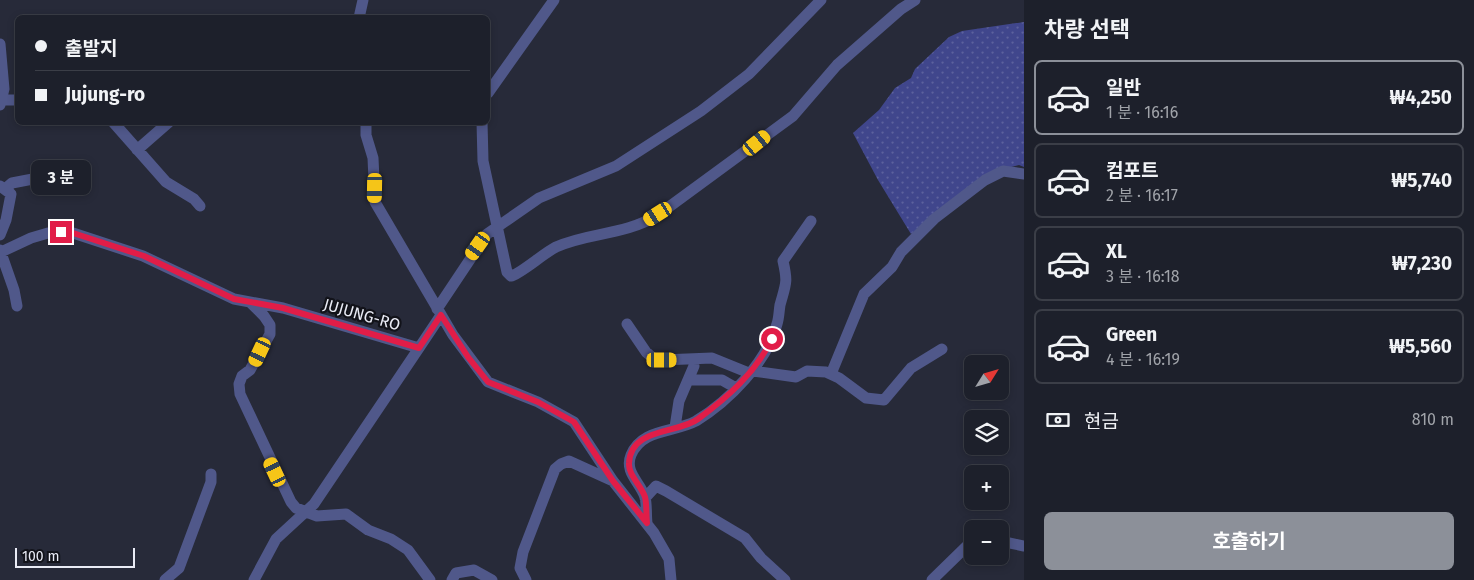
<!DOCTYPE html>
<html lang="ko">
<meta charset="utf-8">
<style>
body{margin:0;font-family:"Fira Sans","Noto Sans KR",sans-serif;background:#252833;color:#f1f3f6;height:100vh;display:flex;flex-direction:column;font-size:19px;white-space:nowrap}
*{box-sizing:border-box;margin:0}
p{font-size:16px;color:#a0a3a9}
.icon{flex:none;width:28px;height:28px;fill:none;stroke:currentColor;stroke-width:2;stroke-linecap:round;stroke-linejoin:round}
.map{position:relative;flex:1;overflow:hidden}
.panel{display:flex;flex-direction:column;background:#1d202b;width:450px}
.panel>*{flex:none}
.top-card{position:absolute;left:15px;top:15px;width:475px;height:110px;border-radius:8px;box-shadow:0 2px 8px #0003,0 0 0 1px #3b3e47;display:grid;align-content:center;height:110px;padding:0 20px;background:#1d202b}
.needle{width:32px;rotate:53deg}
.tools{position:absolute;left:964px;top:355px;display:grid;gap:10px}
.tools a{display:grid;place-items:center;width:45px;height:45px;border-radius:8px;background:#1d202b;box-shadow:0 2px 8px #0003,0 0 0 1px #3b3e47;font-size:25px}
.scale{position:absolute;left:15px;bottom:12px;width:120px;box-sizing:border-box;padding-left:5px;border:2px solid #e9ebf5;border-top:0;font-size:14px;line-height:18px;white-space:nowrap;color:#e9ebf5;-webkit-text-stroke:4px #12131a;paint-order:stroke}
.end{position:absolute;width:22px;height:22px;margin:-11px;border:6px solid #e11d48;background:#fff;box-shadow:0 0 0 2px #fff}
.from{border-radius:50%}
.bubble{position:absolute;height:35px;border-radius:8px;background:#1d202b;box-shadow:0 2px 8px #0003,0 0 0 1px #3b3e47;font-size:16px;font-weight:700;line-height:35px;text-align:center}
.car{position:absolute;width:15px;height:30px;margin:-15px -8px;border-radius:6px;box-shadow:0 0 4px 1px #0007;background:linear-gradient(#f5c518 24%,#345 0 40%,#f5c518 0 76%,#345 0 86%,#f5c518 0)}
.top-card b{display:flex;align-items:center;gap:18px;height:48px;font-size:19px}
.top-card b+b{border-top:1px solid #3b3e47}
.top-card i{width:12px;height:12px;background:#f1f3f6}
ul{padding:0;list-style:none}
li{display:flex;align-items:center;gap:15px;height:75px;margin:0 10px 8px;padding:0 10px;border:2px solid #3b3e47;border-radius:8px}
li div{flex:1}
li b{display:block;font-size:19px}
li em{font-style:normal;font-weight:700}
li.on{border-color:#8c9099}
li>.icon{width:45px;height:45px;stroke-width:1.5}
h2{padding:0 20px;font-size:22px;line-height:60px}
.pay{display:flex;align-items:center;gap:12px;height:55px;padding:0 20px;font-size:19px}
.pay p{margin-inline-start:auto}
.action{display:flex;gap:10px;margin-top:auto;padding:10px 20px}
.action a{flex:1;height:58px;border-radius:8px;background:#8c9099;color:#fff;font-size:20px;font-weight:700;line-height:58px;text-align:center}
main{display:flex;flex:1;min-height:0}
.map>svg:first-child{display:block}
.grass{fill:url(#grass-dots)}
.lines{fill:none;stroke-linecap:round;stroke-linejoin:round}
.minor{stroke:#50588a;stroke-width:11}
.route{stroke:#e11d48;stroke-width:6}
.labels{text-anchor:middle;stroke-width:4.5;stroke-linejoin:round;paint-order:stroke}
.street-label{font-size:16px;fill:#e9ebf5;stroke:#12131a}
</style>
<main>
<div class="map">
<svg width="1024" height="580" viewBox="0 0 1024 580">
<defs>
<pattern id="grass-dots" width="8" height="8" patternUnits="userSpaceOnUse" patternTransform="scale(1.25)"><rect width="8" height="8" fill="#40468c"/><path d="M2 2h.1M6 6h.1" fill="none" stroke="#5c619d" stroke-width="1.8" stroke-linecap="round"/></pattern>
</defs>
<rect width="100%" height="100%" fill="#272a39"/>
<path class="grass" d="M1024,22v145l-5,-2 -23,6 -85,63 -33,-54 -25,-47 26,-23 16,-22 16,-10 4,-9 34,-32 13,-6z"/>
<g class="lines">
<path class="minor" d="M359,18l4,-18
M0,44l4,45 -4,16
M488,93l66,-93
M0,100h18
M113,122l53,60 28,17 6,7
M366,122v13l7,23 2,44 78,133 35,47 50,20 36,20 39,59 41,52 15,26 2,21
M482,122l1,39 24,111 4,4c8,-1 33,-23 45,-29 33,-15 67,-11 102,-32l135,-99 44,-51 64,-56 14,-9
M137,150l32,-28
M0,186l11,8 -5,26 -6,15
M5,189l7,-6 26,-5
M0,250l14,40 3,16
M1,252l30,-14 17,-5h25l70,23 91,43 49,9 136,40 22,-33
M251,303l13,13 6,9v9l-20,36 -8,6 -3,8 1,10 51,108 5,6 21,8 29,-2 22,16 23,9 17,11 22,30
M437,309l50,-75 52,-36 77,-32 85,-55 48,-37 72,-74
M627,324l19,28 7,6 9,2 50,-2 37,15
M753,371l43,6 11,-6 19,1 13,6 27,20 18,2 27,-32 31,-19
M831,374l33,-80 28,-27 9,-15 33,-33 51,-39 18,-9 21,3
M690,380h32l14,8
M675,427l4,-26 15,-35
M645,498l11,-12 10,5 79,47 16,20 24,22
M647,523c-1,-8 0,-18 -2,-26 -5,-15 -21,-25 -14,-42 11,-27 43,-22 65,-34 33,-20 71,-59 81,-97 2,-6 2,-13 3,-19 6,-22 8,-22 3,-44l28,-40
M1000,541l24,5
M165,580l14,-12 32,-86v-8
M254,580l22,-41 38,-35 105,-156
M452,580l4,-7 18,-3 18,10
M526,580l-6,-12 3,-16 32,-83 6,-5 8,-3 44,20
M932,580l40,-39"/>
</g>
<g class="lines">
<path class="route" d="M61,232l12,1 71,23 90,43 49,9 136,40 22,-33 27,42 20,25 50,20 36,20 39,59 34,42c-1,-8 0,-18 -2,-26 -4,-12 -17,-22 -16,-34 2,-36 49,-29 69,-44 30,-22 57,-46 74,-80"/>
</g>
<g class="labels">
<g class="street-label">
<text transform="translate(362 314) rotate(16)" y="6">JUJUNG-RO</text>
</g>
</g>
</svg>
<div class="tools">
<a><svg class="needle" viewBox="-14 -14 28 28"><path d="M0-13l5 13h-10z" fill="#e53935"/><path d="M0 13l5-13h-10z" fill="#a0a3a9"/></svg></a>
<a><svg class="icon" aria-label="layers" viewBox="0 0 24 24"><path d="M12 4l9 5-9 5-9-5zM3 14l9 5 9-5"/></svg></a>
<a>+</a>
<a>−</a>
</div>
<div class="scale">100 m</div>
<i class="end from" style="left:772px;top:339px"></i>
<i class="end" style="left:61px;top:232px"></i>
<div class="bubble" style="left:31px;top:160px;width:60px">3 분</div>
<i class="car" style="left:757px;top:143px;rotate:51deg"></i>
<i class="car" style="left:375px;top:188px;rotate:181deg"></i>
<i class="car" style="left:658px;top:214px;rotate:238deg"></i>
<i class="car" style="left:478px;top:246px;rotate:215deg"></i>
<i class="car" style="left:260px;top:352px;rotate:205deg"></i>
<i class="car" style="left:662px;top:360px;rotate:90deg"></i>
<i class="car" style="left:275px;top:472px;rotate:335deg"></i>
<div class="top-card">
<b><i class="from"></i>출발지</b>
<b><i></i>Jujung-ro</b>
</div>
</div>
<section class="panel">
<h2>차량 선택</h2>
<ul>
<li class="on"><svg class="icon" aria-label="car" viewBox="0 0 24 24"><path d="M5 17H2v-5l4-1 3-4h7l3 4 3 1v5h-3M9 17h6M6 11h13"/><circle cx="7" cy="17" r="2"/><circle cx="17" cy="17" r="2"/></svg><div><b>일반</b><p>1 분 · 16:16</p></div><em>₩4,250</em></li>
<li><svg class="icon" aria-label="car" viewBox="0 0 24 24"><path d="M5 17H2v-5l4-1 3-4h7l3 4 3 1v5h-3M9 17h6M6 11h13"/><circle cx="7" cy="17" r="2"/><circle cx="17" cy="17" r="2"/></svg><div><b>컴포트</b><p>2 분 · 16:17</p></div><em>₩5,740</em></li>
<li><svg class="icon" aria-label="car" viewBox="0 0 24 24"><path d="M5 17H2v-5l4-1 3-4h7l3 4 3 1v5h-3M9 17h6M6 11h13"/><circle cx="7" cy="17" r="2"/><circle cx="17" cy="17" r="2"/></svg><div><b>XL</b><p>3 분 · 16:18</p></div><em>₩7,230</em></li>
<li><svg class="icon" aria-label="car" viewBox="0 0 24 24"><path d="M5 17H2v-5l4-1 3-4h7l3 4 3 1v5h-3M9 17h6M6 11h13"/><circle cx="7" cy="17" r="2"/><circle cx="17" cy="17" r="2"/></svg><div><b>Green</b><p>4 분 · 16:19</p></div><em>₩5,560</em></li>
</ul>
<div class="pay"><svg class="icon" aria-label="cash" viewBox="0 0 24 24"><path d="M3 7h18v10H3z"/><circle cx="12" cy="12" r="2"/></svg>현금<p>810 m</p></div>
<div class="action"><a>호출하기</a></div>
</section>
</main>
